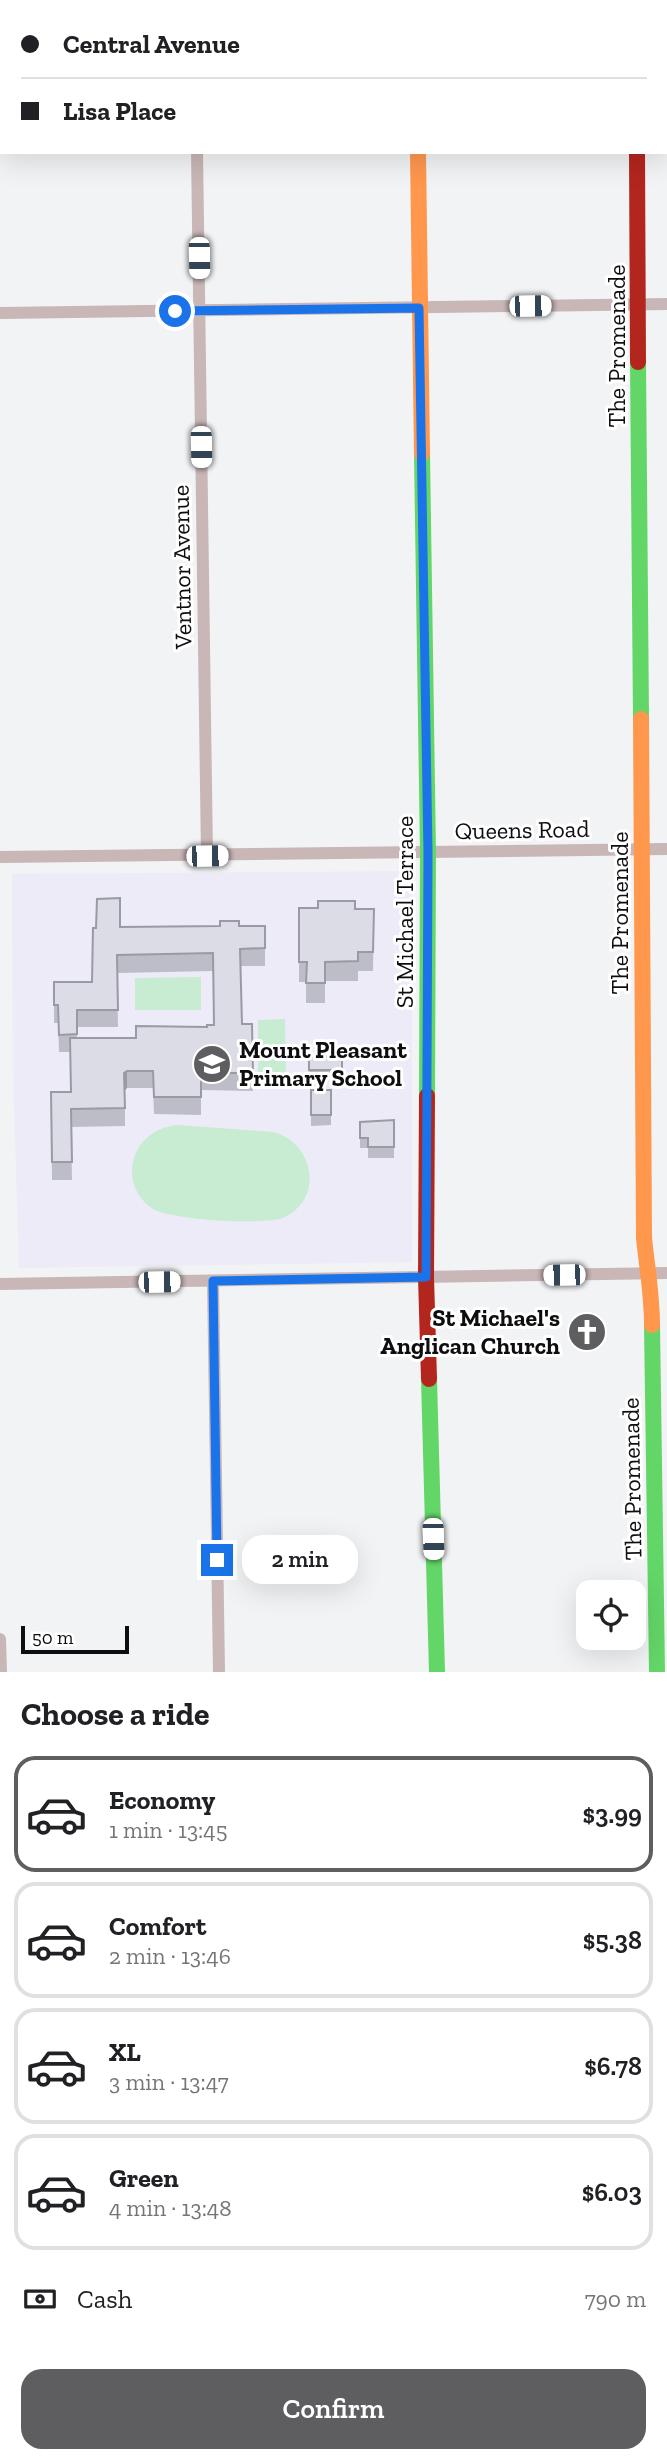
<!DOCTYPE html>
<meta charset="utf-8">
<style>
body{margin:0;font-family:"Zilla Slab",serif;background:#f6f6f6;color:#202124;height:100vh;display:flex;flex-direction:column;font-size:26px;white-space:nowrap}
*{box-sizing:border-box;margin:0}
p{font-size:23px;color:#757577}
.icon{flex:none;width:38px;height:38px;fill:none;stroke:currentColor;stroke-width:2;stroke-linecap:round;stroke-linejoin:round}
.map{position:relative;height:1672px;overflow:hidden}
.drawer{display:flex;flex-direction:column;background:#fff;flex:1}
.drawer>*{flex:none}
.top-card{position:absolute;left:0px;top:0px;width:668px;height:154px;box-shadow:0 7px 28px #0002;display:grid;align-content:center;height:154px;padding:0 21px;background:#fff}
.tools{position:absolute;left:576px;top:1580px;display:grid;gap:14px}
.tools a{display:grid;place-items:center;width:70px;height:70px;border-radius:14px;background:#fff;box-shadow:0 7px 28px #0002;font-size:35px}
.scale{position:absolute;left:21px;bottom:18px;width:108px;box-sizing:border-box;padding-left:7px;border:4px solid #0e0e10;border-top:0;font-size:19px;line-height:24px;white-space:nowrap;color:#0e0e10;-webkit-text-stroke:5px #fff;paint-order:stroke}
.end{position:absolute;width:32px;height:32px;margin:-16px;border:9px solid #1a73e8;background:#fff;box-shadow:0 0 0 4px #fff}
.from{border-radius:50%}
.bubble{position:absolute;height:49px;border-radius:21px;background:#fff;box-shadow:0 7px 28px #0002;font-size:23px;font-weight:600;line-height:49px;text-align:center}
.car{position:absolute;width:21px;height:42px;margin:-21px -10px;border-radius:9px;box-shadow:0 0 5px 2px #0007;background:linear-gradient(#fff 24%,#345 0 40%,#fff 0 76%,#345 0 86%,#fff 0)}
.top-card b{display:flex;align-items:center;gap:24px;height:66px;font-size:26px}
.top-card b+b{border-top:2px solid #e0e0e0}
.top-card i{width:18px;height:18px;background:#202124}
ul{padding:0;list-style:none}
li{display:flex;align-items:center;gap:21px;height:116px;margin:0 14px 10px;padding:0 7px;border:4px solid #e0e0e0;border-radius:21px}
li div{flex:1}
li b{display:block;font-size:26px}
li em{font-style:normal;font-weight:600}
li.active{border-color:#5e5e60}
li>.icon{width:63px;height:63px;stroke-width:1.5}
h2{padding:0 21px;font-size:32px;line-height:84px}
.pay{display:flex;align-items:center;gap:18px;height:77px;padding:0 21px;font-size:26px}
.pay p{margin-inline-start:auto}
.button{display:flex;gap:14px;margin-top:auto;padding:14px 21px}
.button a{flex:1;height:80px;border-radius:21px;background:#5e5e60;color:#fff;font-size:28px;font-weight:600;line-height:80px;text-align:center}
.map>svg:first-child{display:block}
.education{fill:#edebf8}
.green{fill:#c7ecd1}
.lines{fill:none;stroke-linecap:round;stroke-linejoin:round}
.street{stroke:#c9b6b6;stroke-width:12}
.fast{stroke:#63d668;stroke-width:16}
.slow{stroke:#ff974d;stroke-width:16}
.jam{stroke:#b3261e;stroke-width:16}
.wall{fill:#bdbdc7;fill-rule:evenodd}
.shaded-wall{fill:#9a9aa2}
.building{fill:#dcdce7;stroke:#9a9aa2;stroke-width:2}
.route{stroke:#1a73e8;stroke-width:9}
.labels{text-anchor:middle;stroke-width:6;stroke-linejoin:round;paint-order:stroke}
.street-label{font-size:24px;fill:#0e0e10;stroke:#fff}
.poi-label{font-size:24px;font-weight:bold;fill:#0e0e10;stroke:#fff;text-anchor:start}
</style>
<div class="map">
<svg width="667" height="1672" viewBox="0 0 667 1672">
<rect width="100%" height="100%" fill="#f2f3f5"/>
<path class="education" d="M412,871v391l-393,6 -6,-192 -1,-202z"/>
<path class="green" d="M201,977v33h-66v-32z
M285,1019l1,61h-28v-60z
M178,1125l95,7c40,10 52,65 12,85 -17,9 -115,3 -132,-8 -12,-7 -20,-21 -21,-35 -1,-28 20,-47 46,-49z"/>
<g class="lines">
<path class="street" d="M195,0v2
M417,0v2
M635,0v2
M197,152l10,704
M0,313l667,-9
M0,857l667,-8
M213,1281l6,391
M0,1284l667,-11
M0,1639l1,33"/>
<path class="fast" d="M638,362l3,357
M422,454l6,399 -1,243
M652,1325l5,347
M429,1379l8,293"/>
<path class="slow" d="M418,152l4,302
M641,719l3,519c3,29 8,57 8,87"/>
<path class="jam" d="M637,152l1,210
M427,1096l-1,181 3,102"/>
</g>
<path class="wall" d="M299,908l75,1 -1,62h-15v10h-33v22h-19v-21h-7z
M265,926v40h-25l2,58h10l1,67 -52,-1v25l-47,-1 -1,-26h-26l-2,2v36l-54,1 1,53h-20l-1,-88h20l-1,-40h-11l-1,-29h-4v-41h38l28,-55zM213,971l1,54 -78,13h-59v-11h41l-1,-54z
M342,1056v19h-33v-18z
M311,1090h20v35l-20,1z
M394,1120v38h-26v-10h-8v-26z"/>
<path class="shaded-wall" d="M127,1071v17l-3,3v-18z"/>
<path class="building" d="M120,898v29l100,-1v-5h19v5h26v22l-25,1 2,75h10l1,49h-52v24h-47l-1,-26h-26l-3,2 1,35 -54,1 1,53h-20l-1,-70h20l-1,-54h66v-12l71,1v-2h7l-1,-72 -96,2 1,55h-41v24l-18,1 -1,-30h-4v-23h38l1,-54h3l1,-29z
M318,901h37v8h19l-1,43h-15v9l-33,1v21h-19l1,-21h-8v-54h19z
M342,1056v14h-33v-13z
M311,1090h20v25h-20z
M394,1120v27h-26v-9h-8v-16z"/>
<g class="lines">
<path class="route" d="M175,311l244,-3 9,545 -2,424 -213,4 4,279"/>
</g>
<defs>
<symbol id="school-disc" viewBox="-11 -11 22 22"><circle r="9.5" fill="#5e5e60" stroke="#fff"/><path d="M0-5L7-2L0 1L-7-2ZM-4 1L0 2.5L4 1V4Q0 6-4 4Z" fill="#fff"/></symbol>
<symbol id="church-disc" viewBox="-11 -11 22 22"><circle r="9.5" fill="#5e5e60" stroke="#fff"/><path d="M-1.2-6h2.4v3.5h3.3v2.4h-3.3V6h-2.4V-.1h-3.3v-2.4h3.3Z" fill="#fff"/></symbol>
</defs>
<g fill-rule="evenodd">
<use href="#school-disc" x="190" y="1042" width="44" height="44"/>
<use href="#church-disc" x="565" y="1310" width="44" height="44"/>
</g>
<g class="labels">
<g class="street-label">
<text transform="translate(617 346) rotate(-90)" y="8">The Promenade</text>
<text transform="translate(182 567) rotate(-91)" y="8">Ventnor Avenue</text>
<text transform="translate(522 830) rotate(-1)" y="8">Queens Road</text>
<text transform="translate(405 912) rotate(-90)" y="8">St Michael Terrace</text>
<text transform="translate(620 913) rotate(-90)" y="8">The Promenade</text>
<text transform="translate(632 1479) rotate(-91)" y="8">The Promenade</text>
</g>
<g class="poi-label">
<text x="239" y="1058">Mount Pleasant<tspan x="239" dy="28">Primary School</tspan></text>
<text x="560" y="1326" text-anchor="end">St Michael's<tspan x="560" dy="28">Anglican Church</tspan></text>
</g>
</g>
</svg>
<div class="tools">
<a><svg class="icon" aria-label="locate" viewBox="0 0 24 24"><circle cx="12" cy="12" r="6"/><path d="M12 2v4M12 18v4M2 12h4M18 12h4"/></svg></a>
</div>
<div class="scale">50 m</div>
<i class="end from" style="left:175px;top:311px"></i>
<i class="end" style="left:217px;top:1560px"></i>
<div class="bubble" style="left:242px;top:1535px;width:116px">2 min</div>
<i class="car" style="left:199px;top:258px;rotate:179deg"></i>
<i class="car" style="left:530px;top:306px;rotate:89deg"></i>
<i class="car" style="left:201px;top:447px;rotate:179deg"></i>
<i class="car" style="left:207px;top:856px;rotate:89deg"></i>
<i class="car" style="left:564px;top:1275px;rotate:269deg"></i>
<i class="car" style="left:159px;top:1282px;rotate:89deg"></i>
<i class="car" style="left:433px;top:1539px;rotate:178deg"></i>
<div class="top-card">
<b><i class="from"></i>Central Avenue</b>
<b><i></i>Lisa Place</b>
</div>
</div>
<section class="drawer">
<h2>Choose a ride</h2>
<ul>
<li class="active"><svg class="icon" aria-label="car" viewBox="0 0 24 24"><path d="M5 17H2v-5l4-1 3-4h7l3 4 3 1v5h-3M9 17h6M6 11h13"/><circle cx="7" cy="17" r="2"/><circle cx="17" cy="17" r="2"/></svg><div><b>Economy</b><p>1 min · 13:45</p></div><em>$3.99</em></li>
<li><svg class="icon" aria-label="car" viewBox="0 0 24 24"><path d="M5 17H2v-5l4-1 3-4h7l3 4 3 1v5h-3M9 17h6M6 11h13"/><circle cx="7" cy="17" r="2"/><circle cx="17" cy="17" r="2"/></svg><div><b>Comfort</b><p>2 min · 13:46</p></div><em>$5.38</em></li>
<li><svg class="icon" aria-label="car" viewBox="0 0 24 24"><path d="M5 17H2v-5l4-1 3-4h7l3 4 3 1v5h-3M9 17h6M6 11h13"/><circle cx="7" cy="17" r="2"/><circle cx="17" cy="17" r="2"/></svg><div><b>XL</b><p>3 min · 13:47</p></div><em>$6.78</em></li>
<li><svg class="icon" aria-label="car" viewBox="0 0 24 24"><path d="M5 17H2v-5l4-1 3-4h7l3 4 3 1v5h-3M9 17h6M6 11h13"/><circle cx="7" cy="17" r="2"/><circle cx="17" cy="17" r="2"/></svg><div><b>Green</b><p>4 min · 13:48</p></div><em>$6.03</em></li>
</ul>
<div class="pay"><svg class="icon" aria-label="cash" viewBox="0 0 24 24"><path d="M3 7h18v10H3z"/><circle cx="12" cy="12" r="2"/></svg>Cash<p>790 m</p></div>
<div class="button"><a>Confirm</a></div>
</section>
